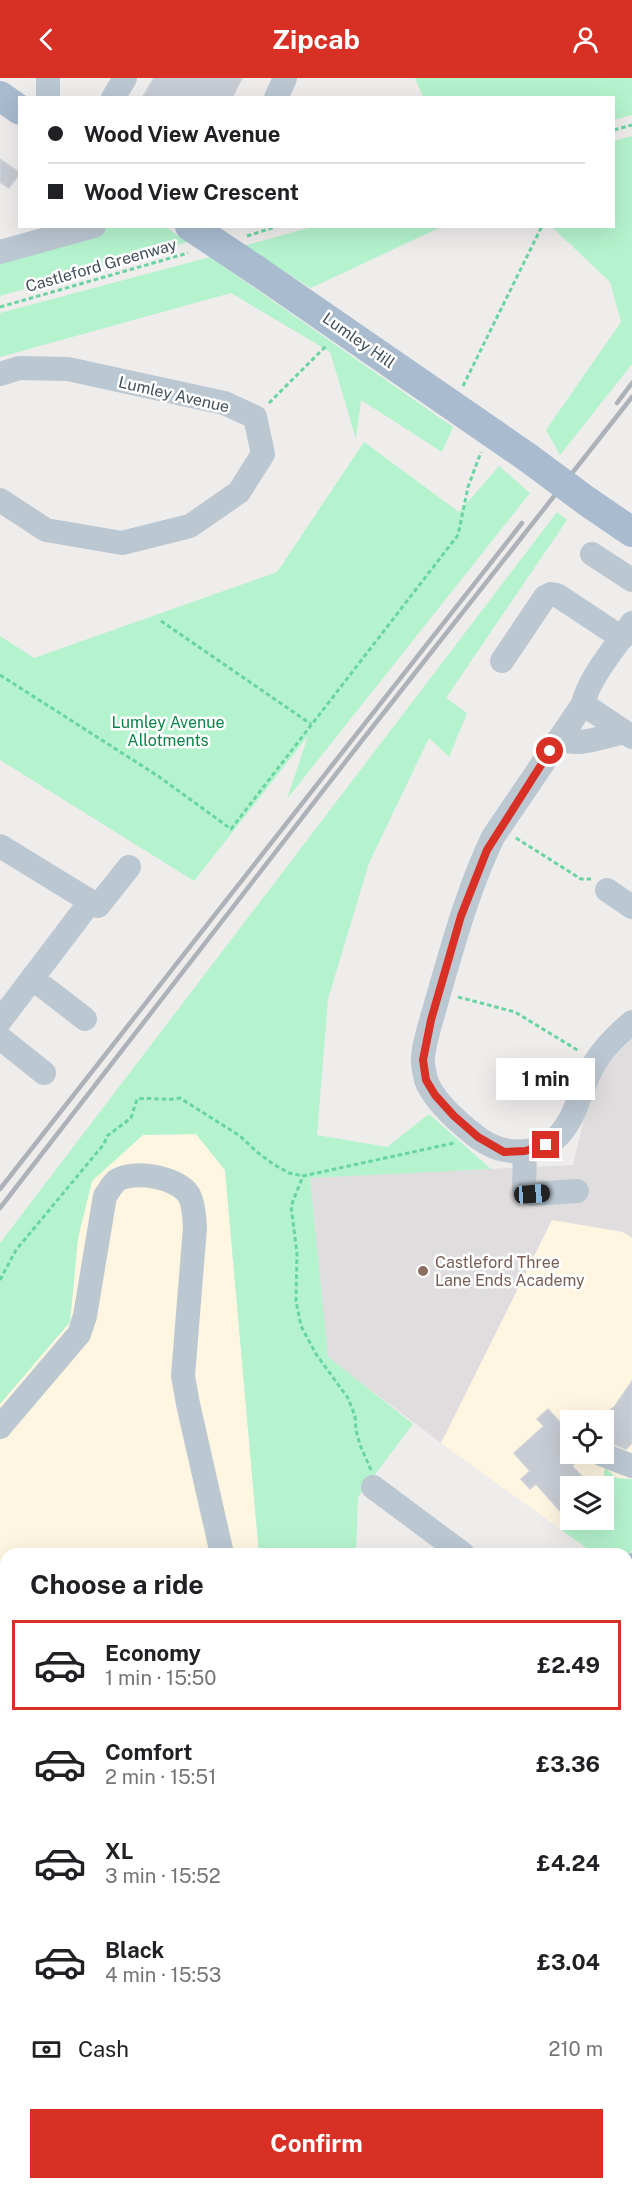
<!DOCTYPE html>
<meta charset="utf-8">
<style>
body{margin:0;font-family:"Public Sans",sans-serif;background:#f2f2f2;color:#202124;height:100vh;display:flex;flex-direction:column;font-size:22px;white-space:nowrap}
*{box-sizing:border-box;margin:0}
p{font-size:20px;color:#757577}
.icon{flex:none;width:33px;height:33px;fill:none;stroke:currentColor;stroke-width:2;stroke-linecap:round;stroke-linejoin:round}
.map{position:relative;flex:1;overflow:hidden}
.side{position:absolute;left:0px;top:1470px;width:633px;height:642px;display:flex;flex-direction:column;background:#fff;border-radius:18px 18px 0 0;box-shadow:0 6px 24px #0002}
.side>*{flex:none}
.top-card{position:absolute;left:18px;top:18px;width:597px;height:132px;border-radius:0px;box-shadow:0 6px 24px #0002;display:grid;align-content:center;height:132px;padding:0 30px;background:#fff}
.tools{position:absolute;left:560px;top:1332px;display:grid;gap:12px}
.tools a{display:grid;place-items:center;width:54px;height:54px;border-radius:0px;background:#fff;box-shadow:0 6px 24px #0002;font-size:30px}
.end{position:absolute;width:27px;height:27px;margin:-14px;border:8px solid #d93025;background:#fff;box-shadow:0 0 0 3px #fff}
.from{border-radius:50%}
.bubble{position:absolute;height:42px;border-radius:0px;background:#fff;box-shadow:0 6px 24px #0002;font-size:20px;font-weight:700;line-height:42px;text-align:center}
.car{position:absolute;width:18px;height:36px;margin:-18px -9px;border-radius:8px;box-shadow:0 0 4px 2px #0007;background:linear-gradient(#222 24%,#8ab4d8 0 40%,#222 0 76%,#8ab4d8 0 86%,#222 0)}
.top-card b{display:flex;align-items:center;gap:21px;height:57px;font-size:22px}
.top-card b+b{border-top:2px solid #e0e0e0}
.top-card i{width:15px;height:15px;background:#202124}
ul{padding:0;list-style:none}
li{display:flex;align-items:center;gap:18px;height:90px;margin:0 12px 9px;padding:0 18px;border:3px solid transparent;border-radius:0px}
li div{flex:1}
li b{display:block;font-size:22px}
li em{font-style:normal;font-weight:700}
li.on{border-color:#d93025}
li>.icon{width:54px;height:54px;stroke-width:1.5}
h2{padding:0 30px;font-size:27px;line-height:72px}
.pay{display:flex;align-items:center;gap:15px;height:66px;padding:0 30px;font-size:22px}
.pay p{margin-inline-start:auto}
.button{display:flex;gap:12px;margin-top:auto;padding:12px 30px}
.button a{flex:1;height:69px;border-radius:0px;background:#d93025;color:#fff;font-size:24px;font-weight:700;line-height:69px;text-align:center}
header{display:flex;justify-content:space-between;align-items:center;height:78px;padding:0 30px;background:#d93025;color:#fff;font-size:27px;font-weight:700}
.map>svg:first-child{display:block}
.commercial{fill:#fef6e1;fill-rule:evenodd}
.education{fill:#e0ddde}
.green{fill:#b4f3cd}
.building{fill:#c7cbd3;stroke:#cfd2d9;stroke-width:1.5}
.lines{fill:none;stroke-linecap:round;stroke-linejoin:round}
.path{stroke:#68d5a0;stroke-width:3;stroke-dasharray:4.5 3;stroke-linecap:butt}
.minor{stroke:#bbc7d1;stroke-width:24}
.major{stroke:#a8bbcf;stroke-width:30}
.rail{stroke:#adb1b8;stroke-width:4.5}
.major-bridge{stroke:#a8bbcf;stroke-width:30}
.route{stroke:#d93025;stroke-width:8}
.education-dot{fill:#8d6e63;stroke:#fff;stroke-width:2}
.labels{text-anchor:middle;stroke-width:5;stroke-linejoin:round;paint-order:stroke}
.street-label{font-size:16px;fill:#43505b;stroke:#fff}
.park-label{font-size:16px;fill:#0c8449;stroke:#fff}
.education-label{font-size:16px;fill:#785e54;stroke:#fff;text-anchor:start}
</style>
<header><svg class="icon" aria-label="back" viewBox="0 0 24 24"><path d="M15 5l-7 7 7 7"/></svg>Zipcab<svg class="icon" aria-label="person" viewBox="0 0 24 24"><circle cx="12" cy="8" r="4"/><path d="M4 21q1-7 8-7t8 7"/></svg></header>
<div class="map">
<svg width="632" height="2112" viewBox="0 0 632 2112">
<rect width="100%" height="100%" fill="#efecec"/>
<path class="commercial" d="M196,1056l29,36 34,384h-253v359l-6,7v-516l70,-82 8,-84 14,-57 51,-46z
M552,1141l71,13 9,6v312l-5,4h-32l-154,-111zM570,1342h33v34h-33zM570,1408h33v34h-33z"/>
<path class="education" d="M632,959v201l-9,-6 -71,-12 -111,223 -113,-85 -18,-180 263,-13 12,-51 15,-41z"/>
<path class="green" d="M415,0h217v37l-18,5v-22l-191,-1z
M632,58v228l-72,91 -14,-25 75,-108 -11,-40 -58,-55 62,-1v-85z
M108,149h57l23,15 -188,54v-41z
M312,149h129l-130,61 -68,-42z
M210,179l243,170 -11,25 -81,-52 -5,39 -26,-87 -99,-59 -231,64v-44z
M364,364l95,70 40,-46 31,27 -243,306 21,-63 -114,145 -194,-121v-124l34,22 243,-86z
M557,434l10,8 -121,178 21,15 -18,44 -20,-19 -60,125 -41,136 -11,136 70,12 42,-33 62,55 -181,9 18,179 85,67 -55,73 -2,57h-97l-34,-384 -29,-36 -53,1 -51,46 -14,57 -8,84 -70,82v-161z
M605,1389l11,11 16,1v71l-5,7v-3h-32l-35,-25 11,-9h32l-1,-34z
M627,1640l5,4v468h-59l-9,-6h63z"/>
<path class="building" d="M154,0h88l-10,20h-90z
M0,81l20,14 -11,15 -9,-6z
M632,1303v62l-6,6 -23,-9v-24l12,-10z
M548,1331l22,24v21h16l-14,12 19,20h-21v36l-34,-38 -6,5 -9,-10 9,-8 -16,-18 30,-27 -7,-7z"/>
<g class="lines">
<path class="path" d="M614,52l18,-5
M247,158l31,-10
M0,229l188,-54
M463,308l79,-160
M269,325l57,-57
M161,543l150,103
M0,597l158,101 73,53 227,-294 10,-48 13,-35
M516,760l65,41h10
M458,919l57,15 64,39
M0,1202l16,-30 88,-106 3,-8 24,-18 6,-19c14,-2 28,2 43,-1l60,38 17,16 16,12 16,9 14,3
M371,1392l-11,-25 -4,-15 -1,-14 -7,-18 -32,-44 -15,-28 -5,-25 1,-48 -6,-47 12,-30 151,-33"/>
<path class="minor" d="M48,20v-20
M113,20l12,-20
M276,20l9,-20
M0,174l94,-26
M0,296l19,-6 49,1 156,34 31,14 8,37 -24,38 -49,34 -68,17 -76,-13 -46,-30
M592,476l40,26
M632,545c-16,24 -43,54 -49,81l-90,133c-25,52 -40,108 -56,163 -4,16 -15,47 -14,62 0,5 2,13 3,18 8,22 33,43 51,57 21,16 48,20 72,6 26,-15 30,-53 44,-77 9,-17 25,-32 39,-44
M502,583l43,-64 6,-3 6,1 65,43
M583,626l49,33
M559,661c21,8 43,-2 65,-7
M0,768l98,60 31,-39
M607,812l25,17
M32,900l53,41
M0,943l90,-119
M0,960l44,35
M525,1073l-1,37 3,4 5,2 45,-3
M0,1349l79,-93 6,-18 20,-120c3,-4 7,-11 11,-15 17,-12 62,-4 73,14 5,9 5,22 6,32l-12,149 5,28 34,150
M601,1376l31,12
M373,1409l90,67
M0,1824l6,-8
M0,1919l6,4
M528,2106l10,6
M80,2108l2,-2"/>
<path class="major" d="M0,18l20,14
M256,192l271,187
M588,424l44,30
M627,1497l5,-7
M197,2112l3,-6"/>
<path class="rail" d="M617,325l15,-20
M0,1111l522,-666
M0,1130l360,-465 272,-346"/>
<path class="major-bridge" d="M190,148l66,44
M527,379l61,45"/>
</g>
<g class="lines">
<path class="route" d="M546,1067l-21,6 -21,1 -26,-15 -24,-21 -19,-21 -9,-15 -3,-20 8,-40 30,-104 26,-66 63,-99"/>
</g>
<circle class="education-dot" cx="423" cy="1193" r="6"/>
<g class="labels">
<g class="street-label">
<text transform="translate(101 187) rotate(-16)" y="6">Castleford Greenway</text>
<text transform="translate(359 262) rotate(35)" y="6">Lumley Hill</text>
<text transform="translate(174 316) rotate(13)" y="6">Lumley Avenue</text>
</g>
<g class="park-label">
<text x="168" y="650">Lumley Avenue<tspan x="168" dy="18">Allotments</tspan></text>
</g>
<g class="education-label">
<text x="435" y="1190">Castleford Three<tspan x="435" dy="18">Lane Ends Academy</tspan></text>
</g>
</g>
</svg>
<div class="tools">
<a><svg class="icon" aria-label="locate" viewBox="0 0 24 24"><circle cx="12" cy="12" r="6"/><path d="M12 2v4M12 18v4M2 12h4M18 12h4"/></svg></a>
<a><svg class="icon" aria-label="layers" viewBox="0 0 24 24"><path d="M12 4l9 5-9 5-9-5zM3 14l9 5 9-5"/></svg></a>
</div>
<i class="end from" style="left:550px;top:673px"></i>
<i class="end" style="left:546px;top:1067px"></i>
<div class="bubble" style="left:496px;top:980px;width:99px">1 min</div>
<i class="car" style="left:532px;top:1116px;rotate:86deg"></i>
<div class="top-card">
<b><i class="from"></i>Wood View Avenue</b>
<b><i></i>Wood View Crescent</b>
</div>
<section class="side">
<h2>Choose a ride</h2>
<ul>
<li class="on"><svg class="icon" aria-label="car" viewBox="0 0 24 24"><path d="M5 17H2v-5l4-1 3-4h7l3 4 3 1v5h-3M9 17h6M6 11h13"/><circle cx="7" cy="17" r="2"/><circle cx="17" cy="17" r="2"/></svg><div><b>Economy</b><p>1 min · 15:50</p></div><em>£2.49</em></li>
<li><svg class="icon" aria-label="car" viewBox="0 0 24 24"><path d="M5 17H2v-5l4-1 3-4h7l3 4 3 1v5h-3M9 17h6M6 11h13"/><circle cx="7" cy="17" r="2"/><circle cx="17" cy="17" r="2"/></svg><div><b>Comfort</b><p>2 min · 15:51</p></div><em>£3.36</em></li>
<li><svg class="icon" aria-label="car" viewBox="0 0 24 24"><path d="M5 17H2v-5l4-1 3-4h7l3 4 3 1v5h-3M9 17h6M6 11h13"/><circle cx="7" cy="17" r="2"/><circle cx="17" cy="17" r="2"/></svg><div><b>XL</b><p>3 min · 15:52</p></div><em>£4.24</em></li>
<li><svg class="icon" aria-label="car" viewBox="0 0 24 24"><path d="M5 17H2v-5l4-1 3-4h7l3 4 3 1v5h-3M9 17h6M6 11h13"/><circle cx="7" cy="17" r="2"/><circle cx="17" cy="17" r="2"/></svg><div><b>Black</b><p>4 min · 15:53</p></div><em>£3.04</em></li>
</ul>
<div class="pay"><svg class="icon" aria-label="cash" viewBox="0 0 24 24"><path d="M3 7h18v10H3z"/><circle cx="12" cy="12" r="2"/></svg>Cash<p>210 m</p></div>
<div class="button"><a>Confirm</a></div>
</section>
</div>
